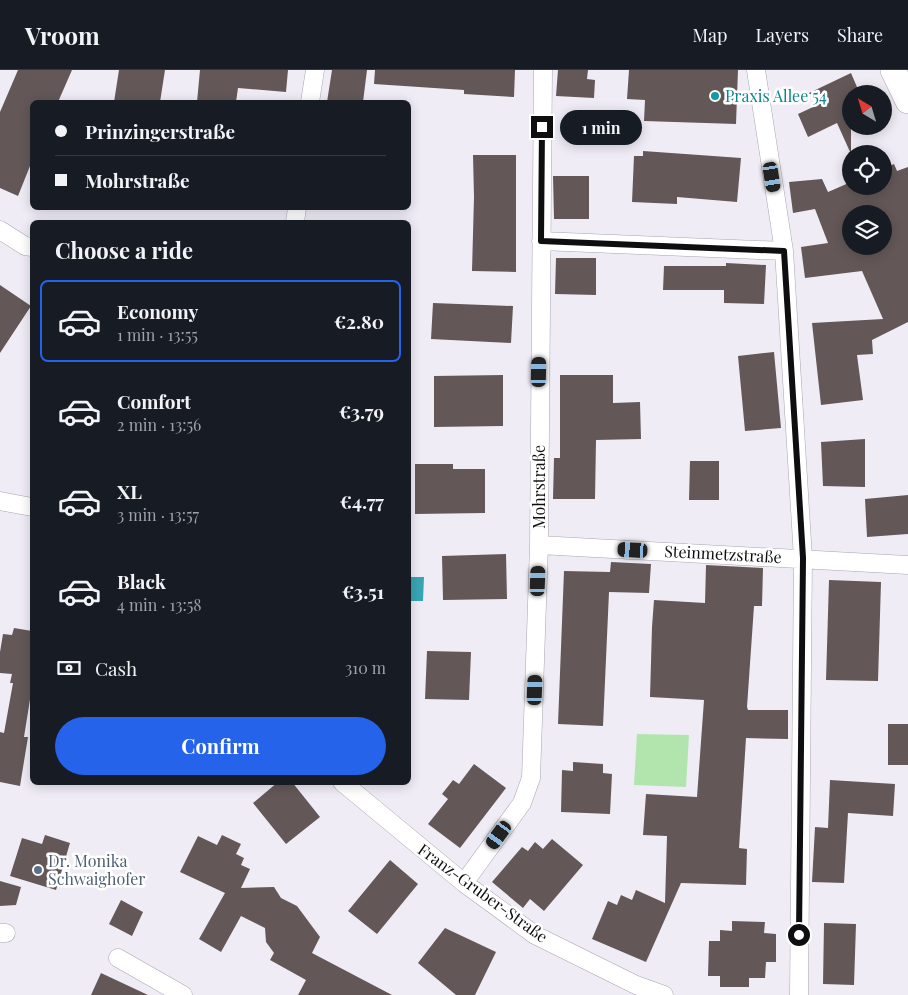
<!DOCTYPE html>
<meta charset="utf-8">
<style>
body{margin:0;font-family:"Playfair Display",serif;background:#242831;color:#f1f3f6;height:100vh;display:flex;flex-direction:column;font-size:19px;white-space:nowrap}
*{box-sizing:border-box;margin:0}
p{font-size:16px;color:#9ea1a6}
.icon{flex:none;width:28px;height:28px;fill:none;stroke:currentColor;stroke-width:2;stroke-linecap:round;stroke-linejoin:round}
.map{position:relative;flex:1;overflow:hidden}
.sheet{position:absolute;left:30px;top:150px;width:381px;height:565px;display:flex;flex-direction:column;background:#171b24;border-radius:8px;box-shadow:0 2px 12px #0003}
.sheet>*{flex:none}
.hud{position:absolute;left:30px;top:30px;width:381px;height:110px;border-radius:8px;box-shadow:0 2px 12px #0003;display:grid;align-content:center;height:110px;padding:0 25px;background:#171b24}
.needle{width:32px;rotate:322deg}
.tools{position:absolute;left:842px;top:15px;display:grid;gap:10px}
.tools a{display:grid;place-items:center;width:50px;height:50px;border-radius:50%;background:#171b24;box-shadow:0 2px 12px #0003;font-size:25px}
.end{position:absolute;width:22px;height:22px;margin:-11px;border:6px solid #0e0d10;background:#fff;box-shadow:0 0 0 2px #fff}
.from{border-radius:50%}
.bubble{position:absolute;height:35px;border-radius:18px;background:#171b24;box-shadow:0 2px 12px #0003;font-size:16px;font-weight:700;line-height:35px;text-align:center}
.car{position:absolute;width:15px;height:30px;margin:-15px -8px;border-radius:6px;box-shadow:0 0 4px 1px #0007;background:linear-gradient(#222 24%,#8ab4d8 0 40%,#222 0 76%,#8ab4d8 0 86%,#222 0)}
.hud b{display:flex;align-items:center;gap:18px;height:48px;font-size:19px}
.hud b+b{border-top:1px solid #363941}
.hud i{width:12px;height:12px;background:#f1f3f6}
ul{padding:0;list-style:none}
li{display:flex;align-items:center;gap:15px;height:82px;margin:0 10px 8px;padding:0 15px;border:2px solid transparent;border-radius:8px}
li div{flex:1}
li b{display:block;font-size:19px}
li em{font-style:normal;font-weight:700}
li.on{border-color:#2563eb}
li>.icon{width:45px;height:45px;stroke-width:1.5}
h2{padding:0 25px;font-size:22px;line-height:60px}
.pay{display:flex;align-items:center;gap:12px;height:55px;padding:0 25px;font-size:19px}
.pay p{margin-inline-start:auto}
.button{display:flex;gap:10px;margin-top:auto;padding:10px 25px}
.button a{flex:1;height:58px;border-radius:30px;background:#2563eb;color:#fff;font-size:20px;font-weight:700;line-height:58px;text-align:center}
header{display:flex;align-items:center;gap:30px;box-sizing:border-box;height:70px;padding:0 25px;background:#171b24;border-bottom:1px solid #363941}
header strong{font-size:24px}
nav{display:flex;gap:28px;margin-inline-start:auto;font-size:18px}
.map>svg:first-child{display:block}
.green{fill:#b1e5ad}
.water{fill:#38a6b2}
.building{fill:#635857;fill-rule:evenodd}
.lines{fill:none;stroke-linecap:round;stroke-linejoin:round}
.street-casing{stroke:#a9a5af;stroke-width:19}
.secondary-casing{stroke:#a9a5af;stroke-width:26}
.street{stroke:#fff;stroke-width:18}
.secondary{stroke:#fff;stroke-width:25}
.route{stroke:#0e0d10;stroke-width:6}
.culture-dot{fill:#0f9aa8;stroke:#fff;stroke-width:2}
.service-dot{fill:#5c6f8a;stroke:#fff;stroke-width:2}
.labels{text-anchor:middle;stroke-width:5;stroke-linejoin:round;paint-order:stroke}
.culture-label{font-size:16px;fill:#0d838f;stroke:#fff;text-anchor:start}
.street-label{font-size:16px;fill:#0e0d10;stroke:#fff}
.service-label{font-size:16px;fill:#4e5e75;stroke:#fff;text-anchor:start}
</style>
<header>
<strong>Vroom</strong>
<nav><a>Map</a><a>Layers</a><a>Share</a></nav>
</header>
<div class="map">
<svg width="908" height="925" viewBox="0 0 908 925">
<rect width="100%" height="100%" fill="#f0ecf6"/>
<path class="green" d="M637,664l52,1 -3,52 -52,-2z"/>
<path class="water" d="M411,507h13l-1,24h-12z"/>
<path class="building" d="M18,0h54l-14,32h-26v59l-14,35 -18,-8v-76z
M119,0h46l-5,32h-46z
M200,0h88l-2,22 -48,-4 -2,14h-39z
M332,0h35l-4,32h-36z
M375,0h140l-1,27 -50,-3v-4l-90,-6z
M558,0h30l-1,9 8,1 -1,18 -38,-2z
M629,0h109l-2,54 -92,-3 1,-21 -18,-1z
M851,3l9,21h-9v60l-14,-31 -29,14 -10,-23 28,-13 -3,-7h-16z
M643,81l98,7 -4,44 -60,-5v7l-45,-2 2,-46h9z
M473,85h43v117l-44,-1 2,-74z
M894,94l3,7 11,-4v155l-36,18 1,14 -16,1 6,45 -42,5 -9,-82 71,-4 -21,-48 -57,7 -4,-31 27,-4 -13,-34 -22,4 -4,-31 33,-3 6,13 23,-10v4h33v-18zM851,144h33v32h-33z
M553,106h36v43h-35z
M556,188h40v37l-41,-1z
M726,193l40,2 -2,39 -40,-1v-13h-61l1,-24h62z
M0,215l31,21 -31,47z
M433,233l80,3 -2,37 -80,-4z
M774,282l7,76 -36,3 -7,-75z
M503,305v51l-69,1v-51z
M560,305h53v28l27,-1 1,37 -45,1 -1,59h-42l1,-41h6z
M865,369v48l-42,-1 -2,-44z
M690,391h29v39h-30z
M415,394h38v5h32v44l-70,1z
M908,425v39l-41,3 -2,-38z
M506,484l1,45 -64,1 -1,-44z
M611,492l40,2 -2,29 -40,-1 -6,134 -45,-2 6,-153 46,1z
M706,495l57,3 -1,38h-8l-7,101 1,3h40v29l-42,-1 -7,110 8,1 -1,36 -65,-2 -35,79 -54,-23 16,-38 9,4 4,-10 11,5 4,-10 29,13 2,-67 -24,-1 3,-41 51,3 7,-97 -54,-3 2,-70 2,-27 51,3z
M829,510l52,2 -3,99 -52,-1z
M14,558l18,3v56l-8,50h4l-8,49 -20,-4v-50l4,1 9,-50h-3l2,-9 -12,-1v-21l3,-18 9,1z
M427,581l44,1 -2,48 -44,-1z
M888,654h20v41h-20z
M573,692l30,2v9l9,1 -2,40 -49,-2 1,-42 11,1z
M474,694l32,24 -46,60 -32,-24 20,-25 -6,-5 11,-14 6,4z
M830,710l65,4 -2,32 -45,-3 -4,70 -32,-1 3,-55 13,1z
M278,712h14l28,35 -34,27 -33,-41z
M45,765l25,8 -14,47 -46,-14 12,-38 20,6z
M222,765l19,9 -5,10 8,4 -3,7 9,4 -9,19 33,-1 7,11 16,8 23,31 -8,16 80,42h-94l8,-15 -36,-20 4,-7 -8,-11 -1,-14 -24,-12 -20,36 -22,-13 26,-46 -45,-21 18,-36 19,9z
M552,769l31,26 -39,46 -14,-12 -7,9 -31,-26 30,-35 6,4 7,-9 8,7z
M390,790l28,24 -41,50 -29,-23z
M0,811l21,6 -5,18 -16,1z
M121,830l22,12 -11,24 -23,-12z
M732,851l33,1 -1,11 12,1v28h-10l-1,16h-16v9h-29v-11h-12l1,-35h11v-11l12,1z
M824,853l32,1 -2,61 -31,-1z
M445,858l51,24 -21,43h-19l-38,-32z
M101,903l47,22h-57z"/>
<g class="lines">
<defs>
<path id="street" d="M756,0l28,181 19,307 -4,437
M310,32l5,-32
M295,152l2,-14
M0,160l25,16 7,1
M541,171l243,10
M0,431l32,6
M539,475l369,20
M342,712l122,101 71,52 101,50 28,10
M464,813l58,-80 9,-25 8,-233 4,-475
M0,863h6
M118,888l65,37"/>
<path id="secondary" d="M893,0l15,31"/>
</defs>
<use href="#street" class="street-casing"/>
<use href="#secondary" class="secondary-casing"/>
<use href="#street" class="street"/>
<use href="#secondary" class="secondary"/>
</g>
<g class="lines">
<path class="route" d="M542,57l-1,114 243,10 19,307 -4,377"/>
</g>
<circle class="culture-dot" cx="715" cy="26" r="5"/>
<circle class="service-dot" cx="38" cy="800" r="5"/>
<g class="labels">
<g class="culture-label">
<text x="725" y="32">Praxis Allee 54</text>
</g>
<g class="street-label">
<text transform="translate(539 417) rotate(-90)" y="6">Mohrstraße</text>
<text transform="translate(723 484) rotate(3)" y="6">Steinmetzstraße</text>
<text transform="translate(483 823) rotate(36)" y="6">Franz-Gruber-Straße</text>
</g>
<g class="service-label">
<text x="48" y="797">Dr. Monika<tspan x="48" dy="18">Schwaighofer</tspan></text>
</g>
</g>
</svg>
<div class="tools">
<a><svg class="needle" viewBox="-14 -14 28 28"><path d="M0-13l5 13h-10z" fill="#e53935"/><path d="M0 13l5-13h-10z" fill="#9ea1a6"/></svg></a>
<a><svg class="icon" aria-label="locate" viewBox="0 0 24 24"><circle cx="12" cy="12" r="6"/><path d="M12 2v4M12 18v4M2 12h4M18 12h4"/></svg></a>
<a><svg class="icon" aria-label="layers" viewBox="0 0 24 24"><path d="M12 4l9 5-9 5-9-5zM3 14l9 5 9-5"/></svg></a>
</div>
<i class="end from" style="left:799px;top:865px"></i>
<i class="end" style="left:542px;top:57px"></i>
<div class="bubble" style="left:560px;top:40px;width:82px">1 min</div>
<i class="car" style="left:772px;top:107px;rotate:171deg"></i>
<i class="car" style="left:539px;top:302px;rotate:1deg"></i>
<i class="car" style="left:633px;top:480px;rotate:273deg"></i>
<i class="car" style="left:538px;top:511px;rotate:2deg"></i>
<i class="car" style="left:535px;top:620px;rotate:2deg"></i>
<i class="car" style="left:499px;top:765px;rotate:216deg"></i>
<div class="hud">
<b><i class="from"></i>Prinzingerstraße</b>
<b><i></i>Mohrstraße</b>
</div>
<section class="sheet">
<h2>Choose a ride</h2>
<ul>
<li class="on"><svg class="icon" aria-label="car" viewBox="0 0 24 24"><path d="M5 17H2v-5l4-1 3-4h7l3 4 3 1v5h-3M9 17h6M6 11h13"/><circle cx="7" cy="17" r="2"/><circle cx="17" cy="17" r="2"/></svg><div><b>Economy</b><p>1 min · 13:55</p></div><em>€2.80</em></li>
<li><svg class="icon" aria-label="car" viewBox="0 0 24 24"><path d="M5 17H2v-5l4-1 3-4h7l3 4 3 1v5h-3M9 17h6M6 11h13"/><circle cx="7" cy="17" r="2"/><circle cx="17" cy="17" r="2"/></svg><div><b>Comfort</b><p>2 min · 13:56</p></div><em>€3.79</em></li>
<li><svg class="icon" aria-label="car" viewBox="0 0 24 24"><path d="M5 17H2v-5l4-1 3-4h7l3 4 3 1v5h-3M9 17h6M6 11h13"/><circle cx="7" cy="17" r="2"/><circle cx="17" cy="17" r="2"/></svg><div><b>XL</b><p>3 min · 13:57</p></div><em>€4.77</em></li>
<li><svg class="icon" aria-label="car" viewBox="0 0 24 24"><path d="M5 17H2v-5l4-1 3-4h7l3 4 3 1v5h-3M9 17h6M6 11h13"/><circle cx="7" cy="17" r="2"/><circle cx="17" cy="17" r="2"/></svg><div><b>Black</b><p>4 min · 13:58</p></div><em>€3.51</em></li>
</ul>
<div class="pay"><svg class="icon" aria-label="cash" viewBox="0 0 24 24"><path d="M3 7h18v10H3z"/><circle cx="12" cy="12" r="2"/></svg>Cash<p>310 m</p></div>
<div class="button"><a>Confirm</a></div>
</section>
</div>
